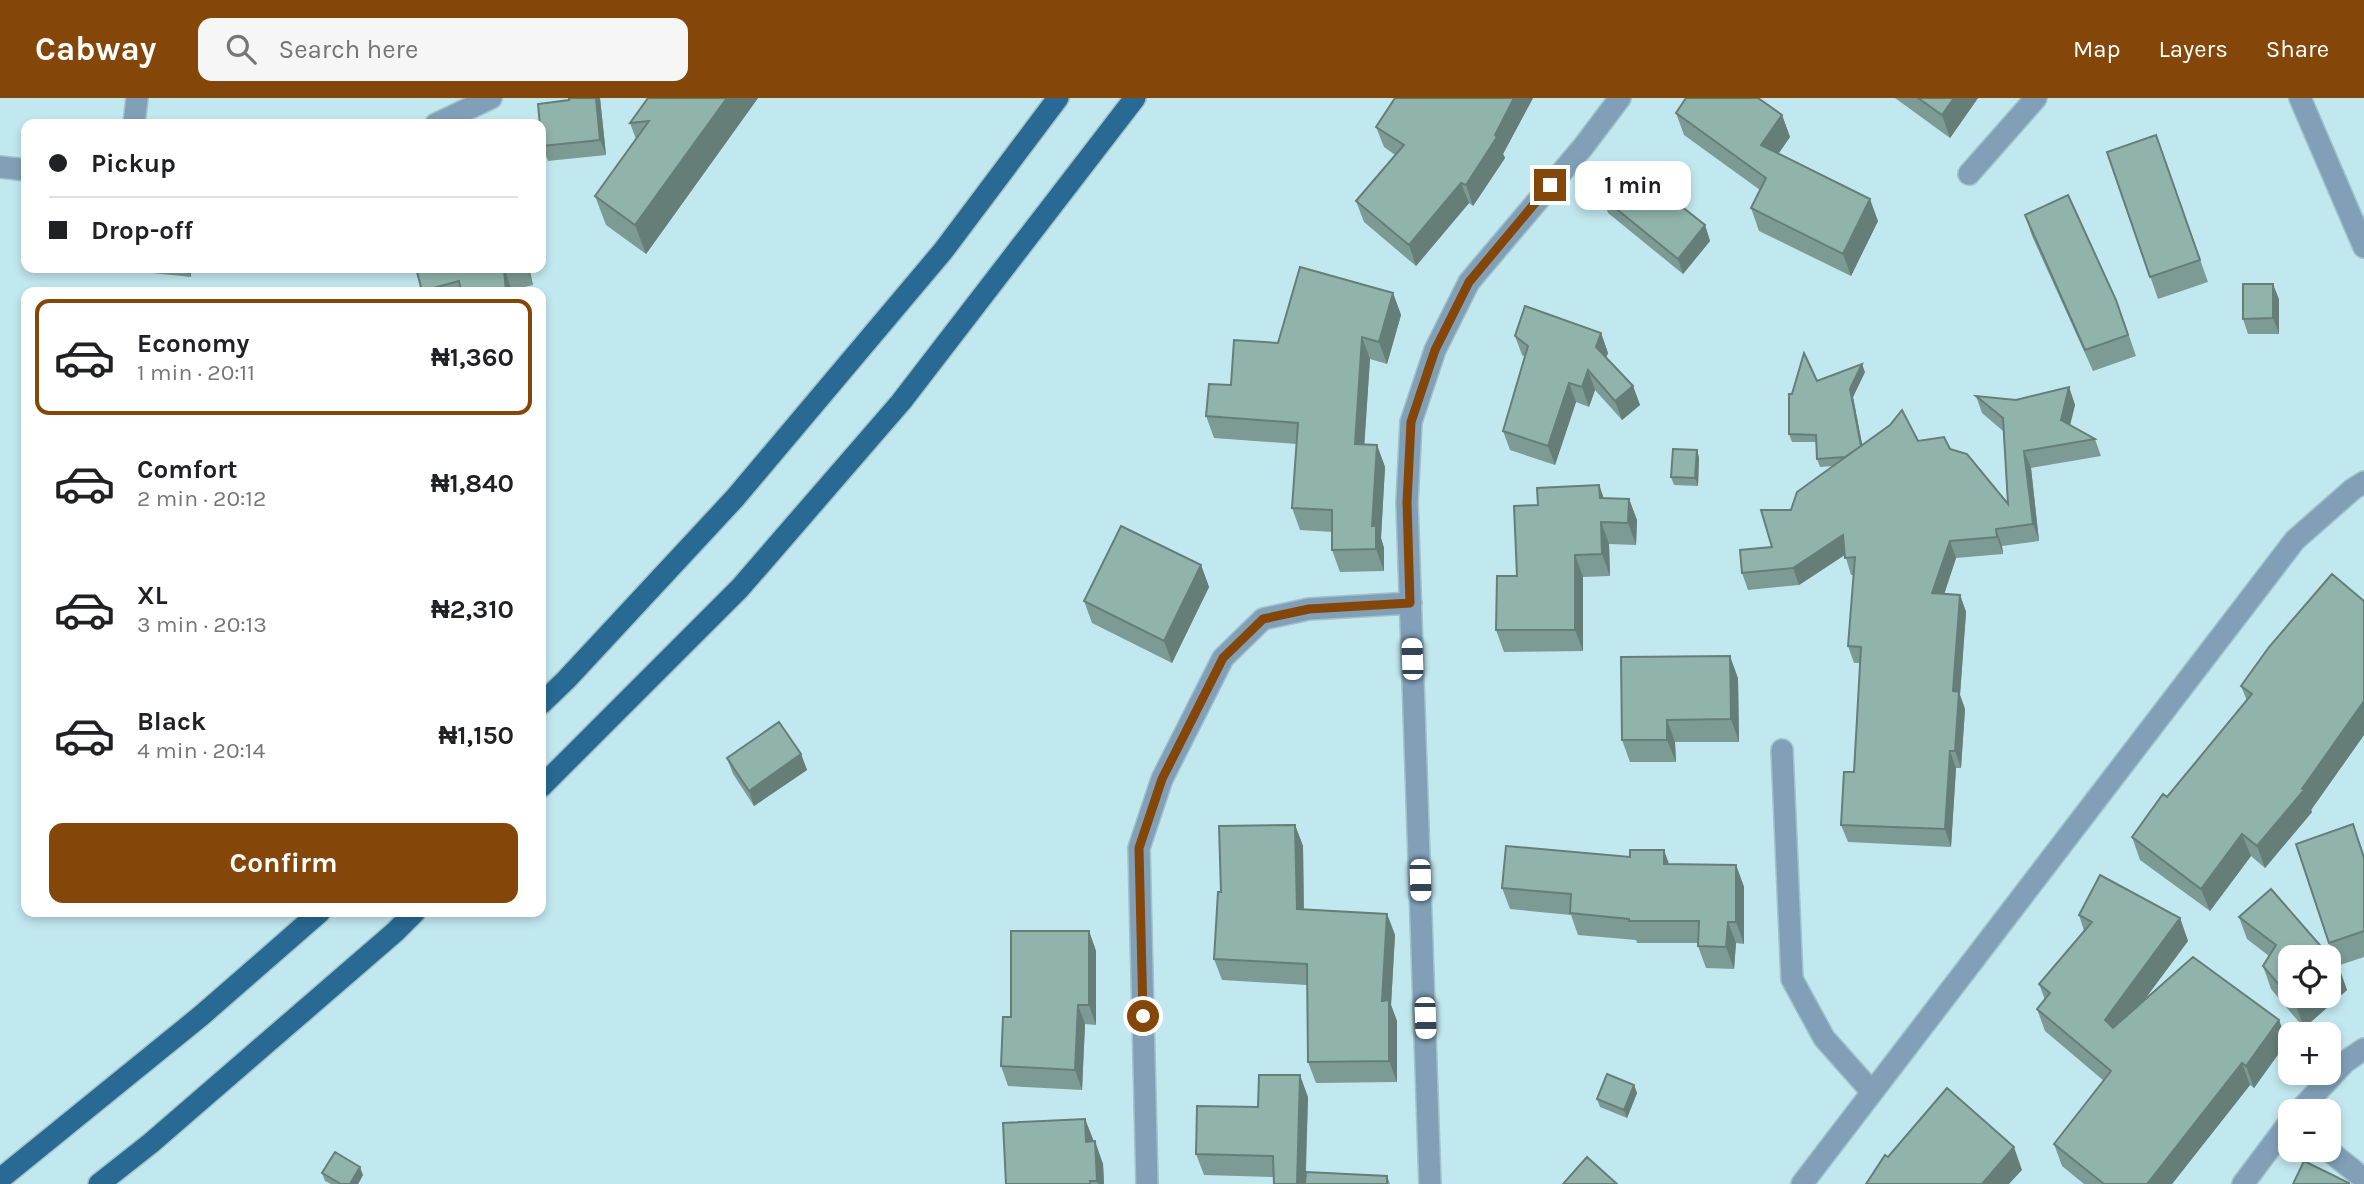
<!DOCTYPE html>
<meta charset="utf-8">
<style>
body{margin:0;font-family:Karla,sans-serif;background:#f6f6f6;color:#202124;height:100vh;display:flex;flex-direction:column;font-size:26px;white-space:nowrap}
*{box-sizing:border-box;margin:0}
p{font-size:23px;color:#757577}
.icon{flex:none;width:38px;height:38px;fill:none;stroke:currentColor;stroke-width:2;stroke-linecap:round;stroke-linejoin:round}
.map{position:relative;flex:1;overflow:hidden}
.panel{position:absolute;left:21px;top:189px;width:525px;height:630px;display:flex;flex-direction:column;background:#fff;border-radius:14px;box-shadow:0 4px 10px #0003}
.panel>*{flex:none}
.guide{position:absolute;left:21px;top:21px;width:525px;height:154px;border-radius:14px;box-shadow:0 4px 10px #0003;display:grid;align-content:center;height:154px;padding:0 28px;background:#fff}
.controls{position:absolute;left:2278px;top:847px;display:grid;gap:14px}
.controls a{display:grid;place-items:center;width:63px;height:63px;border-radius:14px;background:#fff;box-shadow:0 4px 10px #0003;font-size:35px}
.end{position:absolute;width:32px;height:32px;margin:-16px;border:9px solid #854709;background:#fff;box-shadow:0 0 0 4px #fff}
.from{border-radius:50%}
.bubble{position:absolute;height:49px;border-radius:14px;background:#fff;box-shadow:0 4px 10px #0003;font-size:23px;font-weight:700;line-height:49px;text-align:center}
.car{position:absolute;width:21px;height:42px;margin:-21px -10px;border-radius:9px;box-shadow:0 0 5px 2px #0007;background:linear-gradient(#fff 24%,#345 0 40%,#fff 0 76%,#345 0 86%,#fff 0)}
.guide b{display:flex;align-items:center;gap:24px;height:66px;font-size:26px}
.guide b+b{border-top:2px solid #e0e0e0}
.guide i{width:18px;height:18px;background:#202124}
ul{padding:12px 0 0;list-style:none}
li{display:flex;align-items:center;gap:21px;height:116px;margin:0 14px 10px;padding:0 14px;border:4px solid transparent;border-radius:14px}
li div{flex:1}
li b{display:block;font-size:26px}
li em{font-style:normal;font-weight:700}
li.on{border-color:#854709}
li>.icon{width:63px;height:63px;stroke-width:1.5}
.cta{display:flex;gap:14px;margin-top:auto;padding:14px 28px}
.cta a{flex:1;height:80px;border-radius:14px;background:#854709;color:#fff;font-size:28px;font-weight:700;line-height:80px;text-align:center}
header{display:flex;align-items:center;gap:42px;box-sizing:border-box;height:98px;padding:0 35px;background:#854709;color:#fff}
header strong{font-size:33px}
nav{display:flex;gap:38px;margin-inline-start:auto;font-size:24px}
.search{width:490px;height:63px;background:#f6f6f6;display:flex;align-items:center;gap:18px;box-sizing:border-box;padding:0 24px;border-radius:14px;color:#757577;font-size:26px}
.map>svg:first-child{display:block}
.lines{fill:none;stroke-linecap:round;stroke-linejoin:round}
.minor-casing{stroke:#a0c2c8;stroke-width:24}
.major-casing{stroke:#a0c2c8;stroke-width:24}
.minor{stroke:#81a0b8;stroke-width:21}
.major{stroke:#296a94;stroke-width:21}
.wall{fill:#7c9b94}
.shaded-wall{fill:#657e78}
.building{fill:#90b4ac;stroke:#657e78;stroke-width:2}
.route{stroke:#854709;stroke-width:9}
</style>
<header>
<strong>Cabway</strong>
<div class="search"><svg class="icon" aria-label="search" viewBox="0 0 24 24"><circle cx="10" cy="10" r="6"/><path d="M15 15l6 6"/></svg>Search here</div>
<nav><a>Map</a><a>Layers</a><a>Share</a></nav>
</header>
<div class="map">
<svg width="2364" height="1086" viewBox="0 0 2364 1086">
<rect width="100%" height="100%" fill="#c2e8ef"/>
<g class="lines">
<defs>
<path id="minor" d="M2300,0l64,149
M134,26l3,-26
M436,26l55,-26
M0,69l26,3
M1969,76l67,-76
M1782,652l10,229 32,59 48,54
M2299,1013l46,-49 19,-13
M2328,1052l36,29
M1147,1086l-8,-336 23,-69 61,-121 40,-39 46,-10 102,-6
M1430,1086l-23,-682 4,-80 24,-72 34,-68 114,-135 37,-49
M1802,1086l493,-644 58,-51 11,-7
M2243,1086l48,-64"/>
<path id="major" d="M541,606l25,-24 169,-182 208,-247 115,-153
M541,689l199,-199 161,-186 234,-304
M0,1081l202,-164 118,-103
M99,1086l52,-41 244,-211 20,-20"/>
</defs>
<use href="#minor" class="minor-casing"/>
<use href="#major" class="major-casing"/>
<use href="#minor" class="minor"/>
<use href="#major" class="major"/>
</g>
<path class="wall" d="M600,0l6,57 -58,6 -6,-15 27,-46z
M648,0h110l-112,156 -40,-29 -11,-29 41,-57 -6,-16z
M1395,0h138l-30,56 2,4 -32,48 -4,-3 -53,63 -52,-44 -8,-21 39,-46 -11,-8 -8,-20z
M1895,0h83l-28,40z
M1676,15l106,2 8,22 -12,17 100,67 -27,55 -92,-45 -8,-23 9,-18 -76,-55z
M2156,37l52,147 -50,17 -51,-147z
M1603,100l102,27 5,16 -27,33 -75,-61z
M2025,117l99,106 12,35 -43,15 -61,-135z
M104,170h87v9z
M416,170h113l4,17 -21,5v2h-89z
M1393,195l8,22 -14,49 -17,-5 -6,85 13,1 8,22 -4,71 3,10v23l-44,1 -8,-22v-18l-32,-2 -8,-22 5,-64 -83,-6 -8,-22 25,-31 47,-42z
M2279,201v35h-31l-5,-15z
M1601,235l7,20 -2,4 27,29 7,19 -18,15 -27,-30 -6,17 -13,-5 -21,63 -45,-15 -7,-19 22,-74 -3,-2 -7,-19z
M1865,274l-12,25 9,48 56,-4 32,8 58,55 -5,-73 -21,-18 -6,-17 40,4 53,-13 6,18 -5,20 25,14 6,17 -70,12 8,73 -37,5 1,8 -47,4 -12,36 16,1 6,17 -6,83 5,14 -4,59h-5l-5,79 -103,-5 -7,-17 13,-53 6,-109h-6l-6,-17 6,-71h-3l-6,-20 -46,30 -51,5 -6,-17 30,-26 19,-37 42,-44 -13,1 -3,-8 -1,-17h-24l-3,-8 3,-40 25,-13z
M1697,352l2,8 -1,28 -24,-1 -3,-8z
M1599,387l5,14h25l8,21 -1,25 -27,-1 1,32 -27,1v74l-79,1 -8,-22 21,-54 21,-71z
M1201,467l8,22 -37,76 -80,-40 -8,-22z
M2364,503v134l-53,75 1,2 -47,56 -14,-12 -41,55 -70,-51 -8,-23 35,-40 80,-96 -6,-15z
M1738,580l1,64h-64l1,20h-46l-8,-22z
M801,656l6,16 -53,36 -21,-32 -6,-16z
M2353,726l11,31v102l-27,9 10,24 -43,38 -33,-39 -8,-23 6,-10 -22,-17 -8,-22 98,48 -8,-22z
M1295,727l8,21 1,64 83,4 8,21 -4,70 6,16v61l-81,1 -8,-21 -1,-77 -85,-5 -8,-21 7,-67z
M1670,766l66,1 8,22v57l-8,-1 -2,26 -28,-1 -8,-22v-3h-61l-1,-3 -58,-5 -7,-20 -61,-6 -8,-21z
M2079,817l101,3 8,23 -46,62 137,17 8,22 -33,46 -4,-3 -78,99h-88l-22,-18 -8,-22 50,-63 -59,-50 -8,-22 8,-9 -6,-16 45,-53z
M1089,833l7,20v74l-11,-1 -3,66 -74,-4 -7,-20z
M1634,987l3,8 -10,25 -27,-11 -3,-8z
M1308,999l-2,77 81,2 3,8h-116l-1,-7 -69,-2 -8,-21 62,-47z
M1085,1021l18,45 1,20h-98z
M322,1075l41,2 -5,9h-27l-6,-3z"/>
<path class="shaded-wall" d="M596,0h4l6,57 -6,-15z
M727,0h31l-112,156 -11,-29z
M1514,0h19l-30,56 2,4 -32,48 -7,-21 29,-50z
M1954,0h24l-28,40 -8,-23z
M1782,17l8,22 -21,30 -8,-22z
M1461,85l8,20 -53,63 -7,-21z
M1870,101l8,22 -27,55 -8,-22z
M1705,127l5,16 -27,33 -5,-15z
M187,170h4v9z
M527,170h2l4,17z
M504,171l8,21v2h-6z
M2273,186l6,15v35l-6,-16z
M1393,195l8,22 -14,49 -8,-22z
M1601,235l7,20 -5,13 -7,-19z
M1362,239l8,22 -7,107 -8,-22z
M1862,266l3,8 -12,25 13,67 -3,-8 -13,-67z
M1588,272l7,20 -6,17 -7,-20z
M1569,285l7,19 -21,63 -7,-19z
M1633,288l7,19 -18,15 -7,-19z
M2069,289l6,18 -8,32 -6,-17z
M1377,347l8,22 -4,71 3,10v23l-8,-22 -4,-23z
M1697,352l2,8 -1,28 -3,-8z
M2024,353l7,17 8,73 -6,-17z
M1599,387l8,22 -7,-9z
M1629,401l8,21 -1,25 -8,-22z
M1601,424l8,22 1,32 -8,-22z
M1996,431l6,17 1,8 -6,-17z
M1843,437l6,17 -50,33 -6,-17z
M1950,443l6,17 -17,52 -7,-17z
M1575,457l8,22v74l-8,-21z
M1201,467l8,22 -37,76 -8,-22z
M1960,497l6,17 -6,83 5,14 -4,59 -6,-17 -2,-60z
M1730,558l8,22 1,64 -8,-23z
M2364,603v34l-53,75 1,2 -47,56 -8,-22 45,-57z
M1667,622l8,22 1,20 -9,-22z
M1950,653l6,17 -5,79 -6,-18z
M801,656l6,16 -53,36 -5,-15z
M1295,727l8,21 1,84 -7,-21z
M2242,736l9,22 -41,55 -9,-22z
M1664,752l8,22 -8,-8z
M1736,767l8,22v57l-8,-22z
M1387,816l8,21 -4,70 6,16v61l-8,-21 -7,-60z
M2180,820l8,23 -75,101 -8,-22z
M1728,824l8,21 -2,26 -8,-22z
M1089,833l7,20v74l-7,-20z
M2339,869l8,23 -43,38 -8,-23 11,-9h22v-20z
M1078,907l7,19 -3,66 -7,-20z
M2279,922l8,22 -33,46 -8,-22z
M2242,965l8,22 -78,99h-25z
M1300,977l8,22 -3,87h-8z
M1634,987l3,8 -10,25 -3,-8z
M1085,1021l9,23h-8z
M1095,1043l8,23 1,20h-6l-1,-3z
M2014,1049l8,23 -13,14h-27z
M360,1069l3,8 -5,9h-8z"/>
<path class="building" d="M569,0h27l4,42 -58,6 -4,-42 31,-4z
M648,0h79l-92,127 -40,-29 54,-75 -19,2z
M1395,0h119l-19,37 2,2 -31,48 -5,-2 -52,62 -53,-44 48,-56 -28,-18z
M1686,0h72l24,17 -21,30 109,54 -27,55 -92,-46 15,-30 -90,-65z
M1918,0h36l-12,17z
M2156,37l44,125 -50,17 -43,-125z
M1629,67l76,60 -27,34 -75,-61z
M2068,97l48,105 12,35 -43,15 -60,-135z
M1300,169l93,26 -14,49 -17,-5 -7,107 22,1 -5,81h4v23l-44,1v-40l-40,-2 6,-85 -92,-7 3,-32 22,1 3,-45 44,3z
M416,170h92l-4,1 2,23h-45l-2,-11 -37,10z
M2243,186h30v34l-30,1z
M1525,208l76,27 -5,14 37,39 -18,15 -27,-31 -6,17 -13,-4 -21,63 -45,-15 25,-85 -13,-10z
M1804,255l13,28 45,-17 -12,25 11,57 -16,11 -28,2 -1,-24 -27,-1v-40h3z
M2069,289l-8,33 34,19 -71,12 9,73 -37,5 1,8 -47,4 -18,52 28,2 -7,96 6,1 -4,59h-5l-5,78 -104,-4 3,-53h10l7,-125 -13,-1 7,-89 -10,1 -2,-23 -50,33 -51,5 -2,-23 32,-3 -11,-37h30l6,-18 93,-67 12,-15 16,31 26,-4 6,12 17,5 41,50 -5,-86 -27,-22 40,4z
M1673,351l24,1 -2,28 -24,-1z
M1599,387l1,13 29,1 -1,24 -27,-1 1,32 -27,1v75h-79l1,-54h20l-3,-70 24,-1 -1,-17z
M1121,428l80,39 -37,76 -80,-40z
M2332,476l32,27v100l-62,88 2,1 -47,56 -15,-12 -41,55 -69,-52 31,-43 4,3 85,-103 -11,-8 28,-39z
M1730,558l1,63 -64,1v20h-45l-1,-83z
M779,624l22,32 -52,37 -22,-33z
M2353,726l11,34v73l-35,12 -33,-99z
M1295,727l2,84 90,5 -5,87 7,-1v61l-81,1 -1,-98 -93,-5 4,-67h3l-2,-66z
M1506,748l124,11v-7h34v14l72,1v57h-8l-2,25 -28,-1 1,-25h-70v-2l-59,-6 1,-19 -69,-6z
M2100,777l80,43 -75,102 8,8 80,-71 86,63 -33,46 -4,-3 -95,121h-43l-50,-40 57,-73 -74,-62 13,-16 -11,-9 53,-62 -13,-7z
M2271,791l68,78 -10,9v-19h-38v39h16l-11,9 -33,-39 13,-21 -37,-28z
M1011,833h78v74h-11l-3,65 -74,-4 2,-49h8z
M1607,976l27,11 -10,25 -27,-11z
M1259,977h41l-3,109h-23l-1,-28 -77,-2 1,-48 61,1z
M1947,990l67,59 -32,37h-116l19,-29 3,2z
M1085,1021l1,23 9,-1 2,40h-7v3h-84l-3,-61z
M335,1054l25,15 -10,17h-9l-19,-11z
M1587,1059l30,27h-54z
M2304,1063l45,22v1h-56z
M1306,1074l81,4v8h-82z"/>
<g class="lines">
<path class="route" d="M1143,918l-4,-168 23,-69 61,-121 40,-39 46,-10 101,-6 -3,-101 4,-80 24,-72 34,-68 81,-97"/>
</g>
</svg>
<div class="controls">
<a><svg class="icon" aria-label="locate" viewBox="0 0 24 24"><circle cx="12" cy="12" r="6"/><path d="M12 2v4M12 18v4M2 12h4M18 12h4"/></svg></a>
<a>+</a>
<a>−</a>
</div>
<i class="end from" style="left:1143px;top:918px"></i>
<i class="end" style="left:1550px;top:87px"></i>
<div class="bubble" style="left:1575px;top:63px;width:116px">1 min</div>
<i class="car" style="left:1412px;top:561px;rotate:358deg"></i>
<i class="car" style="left:1420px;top:782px;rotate:178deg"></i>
<i class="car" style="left:1425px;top:920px;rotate:178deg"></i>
<div class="guide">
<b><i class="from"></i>Pickup</b>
<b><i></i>Drop-off</b>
</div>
<section class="panel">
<ul>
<li class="on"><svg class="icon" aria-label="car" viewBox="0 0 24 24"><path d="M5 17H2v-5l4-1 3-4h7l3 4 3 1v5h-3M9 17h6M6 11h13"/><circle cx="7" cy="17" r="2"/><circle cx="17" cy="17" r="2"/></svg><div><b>Economy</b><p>1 min · 20:11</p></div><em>₦1,360</em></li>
<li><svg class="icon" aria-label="car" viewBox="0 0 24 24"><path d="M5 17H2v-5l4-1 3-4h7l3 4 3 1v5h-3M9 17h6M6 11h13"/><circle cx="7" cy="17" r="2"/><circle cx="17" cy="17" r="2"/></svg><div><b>Comfort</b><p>2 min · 20:12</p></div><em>₦1,840</em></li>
<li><svg class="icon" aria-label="car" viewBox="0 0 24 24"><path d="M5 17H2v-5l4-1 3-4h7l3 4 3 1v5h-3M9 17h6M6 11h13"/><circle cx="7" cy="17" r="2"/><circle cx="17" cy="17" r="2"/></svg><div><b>XL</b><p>3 min · 20:13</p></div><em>₦2,310</em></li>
<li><svg class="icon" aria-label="car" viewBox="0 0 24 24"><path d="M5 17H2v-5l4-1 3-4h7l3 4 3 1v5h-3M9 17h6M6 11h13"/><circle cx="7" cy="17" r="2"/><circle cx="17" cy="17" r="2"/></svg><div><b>Black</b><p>4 min · 20:14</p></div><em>₦1,150</em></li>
</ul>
<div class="cta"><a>Confirm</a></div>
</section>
</div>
